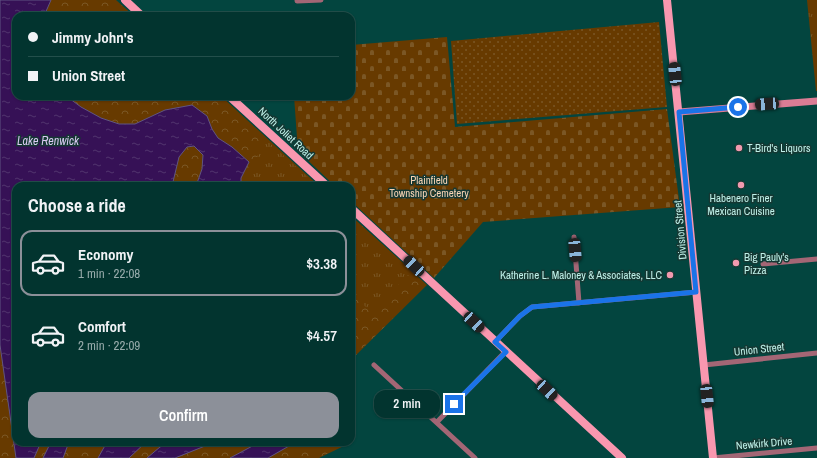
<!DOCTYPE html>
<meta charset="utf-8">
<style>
body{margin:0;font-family:"Archivo Narrow",sans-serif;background:#103f3b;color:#f1f3f6;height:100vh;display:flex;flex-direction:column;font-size:15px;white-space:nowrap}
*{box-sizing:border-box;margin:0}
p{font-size:13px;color:#96aaaa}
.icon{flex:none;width:22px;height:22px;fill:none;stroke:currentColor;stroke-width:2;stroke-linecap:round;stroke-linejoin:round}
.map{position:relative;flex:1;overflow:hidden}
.side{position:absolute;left:12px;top:182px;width:343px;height:264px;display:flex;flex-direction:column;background:#02342f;border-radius:12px;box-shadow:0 1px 3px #0004,0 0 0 1px #234f4b}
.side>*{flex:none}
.banner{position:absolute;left:12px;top:12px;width:343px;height:88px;border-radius:12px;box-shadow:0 1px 3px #0004,0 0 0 1px #234f4b;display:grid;align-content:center;height:88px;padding:0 16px;background:#02342f}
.end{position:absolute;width:18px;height:18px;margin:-9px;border:5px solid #1a73e8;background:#fff;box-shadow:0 0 0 2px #fff}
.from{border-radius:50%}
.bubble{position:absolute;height:28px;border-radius:12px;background:#02342f;box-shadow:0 1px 3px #0004,0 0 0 1px #234f4b;font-size:13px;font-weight:600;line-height:28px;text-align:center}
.car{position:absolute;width:12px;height:24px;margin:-12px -6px;border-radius:5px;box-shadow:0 0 3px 1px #0007;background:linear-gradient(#222 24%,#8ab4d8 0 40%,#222 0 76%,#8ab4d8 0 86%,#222 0)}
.banner b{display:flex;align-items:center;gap:14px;height:38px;font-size:15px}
.banner b+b{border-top:1px solid #234f4b}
.banner i{width:10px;height:10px;background:#f1f3f6}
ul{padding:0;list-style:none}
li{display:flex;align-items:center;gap:12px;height:66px;margin:0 8px 6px;padding:0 8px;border:2px solid transparent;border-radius:12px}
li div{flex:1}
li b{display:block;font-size:15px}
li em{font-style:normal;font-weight:600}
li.on{border-color:#8c9099}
li>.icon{width:36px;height:36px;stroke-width:1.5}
h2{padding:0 16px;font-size:18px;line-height:48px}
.cta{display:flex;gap:8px;margin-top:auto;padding:8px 16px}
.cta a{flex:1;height:46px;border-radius:12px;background:#8c9099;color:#fff;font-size:16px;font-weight:600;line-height:46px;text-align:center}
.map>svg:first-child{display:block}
.grass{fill:url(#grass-dots)}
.forest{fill:url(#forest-crowns)}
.cemetery{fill:url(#cemetery-stones)}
.park{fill:url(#park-tufts)}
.water{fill:url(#water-ripples);stroke:#5f5482}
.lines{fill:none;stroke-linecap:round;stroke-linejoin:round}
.street{stroke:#a36675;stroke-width:5}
.secondary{stroke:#db7c95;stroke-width:7}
.primary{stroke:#f997af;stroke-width:8}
.route{stroke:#1a73e8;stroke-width:5}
.poi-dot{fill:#f29aaf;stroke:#153833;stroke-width:1.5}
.labels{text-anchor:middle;stroke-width:3;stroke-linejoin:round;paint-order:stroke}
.street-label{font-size:11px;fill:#bff0e8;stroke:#153833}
.poi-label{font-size:11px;fill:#bff0e8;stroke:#153833;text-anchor:start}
.park-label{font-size:11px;fill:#f8d4b4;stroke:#153833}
.water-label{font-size:12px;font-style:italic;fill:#dbcaf3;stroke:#153833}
</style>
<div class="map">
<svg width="817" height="458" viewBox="0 0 817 458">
<defs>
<pattern id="grass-dots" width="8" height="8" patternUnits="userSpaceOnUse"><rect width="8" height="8" fill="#673a00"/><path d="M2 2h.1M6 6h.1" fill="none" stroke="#7b5725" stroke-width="1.8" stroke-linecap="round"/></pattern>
<pattern id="forest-crowns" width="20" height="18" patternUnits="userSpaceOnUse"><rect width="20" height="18" fill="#673a00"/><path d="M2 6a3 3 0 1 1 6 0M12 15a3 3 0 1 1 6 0" fill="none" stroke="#7b5725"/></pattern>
<pattern id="cemetery-stones" width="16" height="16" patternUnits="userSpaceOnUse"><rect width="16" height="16" fill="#673a00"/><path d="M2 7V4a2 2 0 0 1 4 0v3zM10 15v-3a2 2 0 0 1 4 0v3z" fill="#7b5725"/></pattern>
<pattern id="park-tufts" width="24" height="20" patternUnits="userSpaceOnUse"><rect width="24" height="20" fill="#673a00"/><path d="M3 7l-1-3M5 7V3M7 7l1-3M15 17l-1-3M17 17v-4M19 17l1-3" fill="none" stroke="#7b5725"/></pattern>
<pattern id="water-ripples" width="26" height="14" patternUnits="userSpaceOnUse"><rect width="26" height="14" fill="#361156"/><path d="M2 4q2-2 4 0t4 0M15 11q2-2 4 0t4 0" fill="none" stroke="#51346e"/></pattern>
</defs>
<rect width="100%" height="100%" fill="#03453f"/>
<path class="grass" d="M659,22l8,85 -210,17 -6,-83z"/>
<path class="forest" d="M0,0h116l18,16h-118v80h205l98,90h-303v256h335v-16l1,16 -33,16h-319z
M351,216l76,69 -76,75z"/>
<path class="cemetery" d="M447,37l8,90 212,-18 13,98 -197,15 -49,56 -83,-77v-15h-16l-37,-35 -4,-55h57v-51z"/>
<path class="park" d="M807,0h10v91h-1z
M266,140l52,46h-77z
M351,216l61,55 -41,41 -20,-19z"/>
<path class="water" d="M0,0h51l-7,16h-28v80h50l15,11 20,11 18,6h16l30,-14 27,-5 15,11 5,13 6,9 14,9 17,15 -8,16v8h-45l6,-17 1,-14 -9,-9 -7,1 -8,10 -7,29h-156v256h25l-7,16h-18l-16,-113z
M51,442h18l-6,16h-20z
M107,442h39l-17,16h-31z
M170,442h45l-40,16h-28l13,-11z
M260,442h36l-28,16h-38z"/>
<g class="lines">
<path class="street" d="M297,1l24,-1
M574,237l5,66
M763,264l54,-5
M495,342l25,-26 12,-9 165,-15
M374,365l101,93
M704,365l113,-12
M437,422l68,-70
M713,458l104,-10"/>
<path class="secondary" d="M679,112l138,-11"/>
<path class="primary" d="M125,0l17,16
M667,0l46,458
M229,96l98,90
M351,208l271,250"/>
</g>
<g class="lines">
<path class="route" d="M454,404l52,-52 -11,-10 25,-26 12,-9 164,-15 -17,-180 59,-5"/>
</g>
<g class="poi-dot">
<circle cx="739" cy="148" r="4"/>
<circle cx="741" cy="185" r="4"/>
<circle cx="736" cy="263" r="4"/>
<circle cx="670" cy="275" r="4"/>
</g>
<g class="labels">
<g class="street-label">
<text transform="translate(286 133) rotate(43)" y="4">North Joliet Road</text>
<text transform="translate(680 230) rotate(-95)" y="4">Division Street</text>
<text transform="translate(759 349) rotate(-6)" y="4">Union Street</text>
<text transform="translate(764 443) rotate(-5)" y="4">Newkirk Drive</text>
</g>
<g class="poi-label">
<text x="747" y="152">T-Bird's Liquors</text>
<text x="741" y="202" text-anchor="middle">Habenero Finer<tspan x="741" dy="13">Mexican Cuisine</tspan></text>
<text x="744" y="261">Big Pauly's<tspan x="744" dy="13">Pizza</tspan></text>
<text x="662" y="279" text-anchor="end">Katherine L. Maloney &amp; Associates, LLC</text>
</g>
<g class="park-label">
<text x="429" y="184">Plainfield<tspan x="429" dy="13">Township Cemetery</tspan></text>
</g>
<g class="water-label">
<text x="48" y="145">Lake Renwick</text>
</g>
</g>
</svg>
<i class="end from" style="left:738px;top:107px"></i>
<i class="end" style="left:454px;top:404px"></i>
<div class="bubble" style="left:374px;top:390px;width:66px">2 min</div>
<i class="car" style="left:675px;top:74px;rotate:354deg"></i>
<i class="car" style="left:767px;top:104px;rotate:266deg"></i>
<i class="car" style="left:575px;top:250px;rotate:175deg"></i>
<i class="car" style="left:414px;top:266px;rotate:313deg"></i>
<i class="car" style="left:474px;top:322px;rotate:133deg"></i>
<i class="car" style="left:547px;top:390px;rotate:133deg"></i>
<i class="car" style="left:707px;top:396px;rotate:174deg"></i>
<div class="banner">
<b><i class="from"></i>Jimmy John's</b>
<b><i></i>Union Street</b>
</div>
<section class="side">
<h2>Choose a ride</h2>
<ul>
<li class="on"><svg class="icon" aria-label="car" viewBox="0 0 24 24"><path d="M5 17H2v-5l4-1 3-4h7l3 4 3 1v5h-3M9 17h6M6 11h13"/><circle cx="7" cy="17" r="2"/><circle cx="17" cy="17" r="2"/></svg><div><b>Economy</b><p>1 min · 22:08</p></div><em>$3.38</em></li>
<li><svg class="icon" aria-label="car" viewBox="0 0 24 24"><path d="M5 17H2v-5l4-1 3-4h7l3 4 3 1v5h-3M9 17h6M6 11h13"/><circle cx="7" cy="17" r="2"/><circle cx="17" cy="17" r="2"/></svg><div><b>Comfort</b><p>2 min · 22:09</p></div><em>$4.57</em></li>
</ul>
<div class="cta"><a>Confirm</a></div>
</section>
</div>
